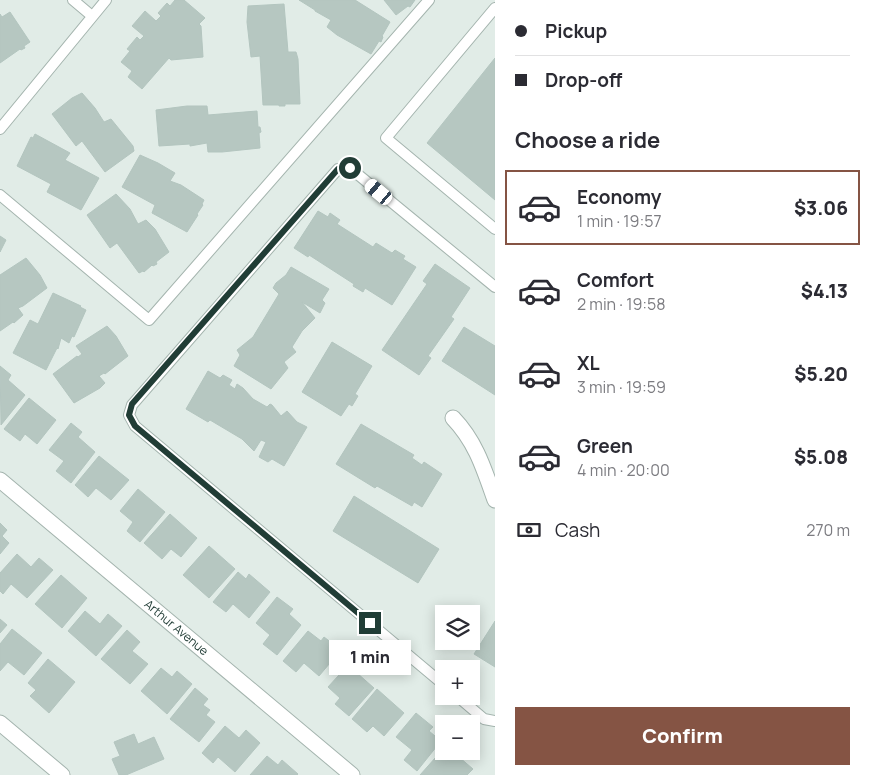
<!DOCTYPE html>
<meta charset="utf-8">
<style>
body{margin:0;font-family:Manrope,sans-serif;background:#f2f2f3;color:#2b2b33;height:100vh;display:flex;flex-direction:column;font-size:19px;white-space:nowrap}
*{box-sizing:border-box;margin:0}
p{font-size:16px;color:#7c7c81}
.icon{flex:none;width:28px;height:28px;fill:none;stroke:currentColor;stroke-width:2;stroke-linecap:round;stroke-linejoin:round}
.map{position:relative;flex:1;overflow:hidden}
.panel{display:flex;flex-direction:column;background:#fff;width:375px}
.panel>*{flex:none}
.hud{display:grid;align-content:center;height:110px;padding:0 20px;background:#fff}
.tools{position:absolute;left:435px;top:605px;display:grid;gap:10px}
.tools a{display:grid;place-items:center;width:45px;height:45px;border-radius:0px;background:#fff;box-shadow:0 2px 12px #0003;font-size:25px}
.end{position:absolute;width:22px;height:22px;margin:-11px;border:6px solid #213d36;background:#fff;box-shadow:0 0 0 2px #fff}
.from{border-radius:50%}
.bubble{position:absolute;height:35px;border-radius:0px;background:#fff;box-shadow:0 2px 12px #0003;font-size:16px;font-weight:800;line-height:35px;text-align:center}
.car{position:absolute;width:15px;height:30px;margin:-15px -8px;border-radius:6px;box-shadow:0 0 4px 1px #0007;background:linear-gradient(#fff 24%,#345 0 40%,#fff 0 76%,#345 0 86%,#fff 0)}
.hud b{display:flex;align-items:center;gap:18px;height:48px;font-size:19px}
.hud b+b{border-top:1px solid #e1e1e2}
.hud i{width:12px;height:12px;background:#2b2b33}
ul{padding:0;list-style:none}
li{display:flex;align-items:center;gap:15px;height:75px;margin:0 10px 8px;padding:0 10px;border:2px solid transparent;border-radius:0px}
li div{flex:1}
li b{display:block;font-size:19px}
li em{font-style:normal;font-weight:800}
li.active{border-color:#855444}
li>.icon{width:45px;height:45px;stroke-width:1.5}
h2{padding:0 20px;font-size:22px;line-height:60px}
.pay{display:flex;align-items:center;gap:12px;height:55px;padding:0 20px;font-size:19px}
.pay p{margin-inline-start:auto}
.action{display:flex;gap:10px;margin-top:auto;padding:10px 20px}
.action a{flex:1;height:58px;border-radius:0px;background:#855444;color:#fff;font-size:20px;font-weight:800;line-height:58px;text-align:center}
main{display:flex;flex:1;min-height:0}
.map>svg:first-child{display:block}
.building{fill:#b6c7c1;stroke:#b3c5bf}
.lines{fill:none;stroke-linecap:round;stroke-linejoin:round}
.service-casing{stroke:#a4b4ae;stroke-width:12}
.minor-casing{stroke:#a4b4ae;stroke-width:17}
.tertiary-casing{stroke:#a4b4ae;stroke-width:17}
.service{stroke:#fff;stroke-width:10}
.minor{stroke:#fff;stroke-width:15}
.tertiary{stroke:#fff;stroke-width:15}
.route{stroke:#213d36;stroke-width:6}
.labels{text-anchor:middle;stroke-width:4;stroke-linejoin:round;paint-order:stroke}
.street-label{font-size:12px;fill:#213d36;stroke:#f2f8f5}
</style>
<main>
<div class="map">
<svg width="495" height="775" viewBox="0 0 495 775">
<rect width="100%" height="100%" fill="#e1ece7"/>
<path class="building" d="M175,0h9l21,18 -6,6 2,2 2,31 -32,3 -2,-2 -27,31 -14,-12 4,-6 -11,-9 9,-11 -3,-2 10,-12 3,3 4,-4 -12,-10 13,-15 11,10 5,-5 -3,-3 9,-10 3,3z
M299,0h56l35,22 -8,14 1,1 -2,5 -2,-1 -8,13 -34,-19 -10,-8 4,-7 -16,-9v-1z
M384,0h31l-5,7 -2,-1 -12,9z
M284,4l4,48h8l2,7 2,45h-15v2h-6v-1h-16l-3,-49 -9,1 -4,-35 1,-16z
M10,12l20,30 -6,4 1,2 -4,2 -1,-1 -20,14v-49l2,3z
M495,58v142l-68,-57z
M82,93l13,15 9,14 7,-3 22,27 1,5 -29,21 -23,-31 -6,5 -24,-32 20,-16z
M187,106h20l1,9 49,-4 1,16h2l1,5 -2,1 1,15 -38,4h-14l-1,-9 -17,3v-2l-31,2 -3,-36z
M35,134l35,19 -5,7 34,18 -18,32 -34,-18 4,-8 -34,-18 14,-29 2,1z
M140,155l18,8 17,10 -5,8 11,4 23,15 -2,4 1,1 -6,9 1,1 -11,17 -35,-19 3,-8 -33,-18z
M116,194l14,15 8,15 8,-4 9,9 14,23 -13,10 1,2 -4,2 -1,-1 -8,7 -1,-1 -4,2 -22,-30 -7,5 -23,-33z
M318,211l10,6 2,-4 10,7 -3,4 36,23 3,-4 16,10 3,-3 10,6 -2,3 13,8 -24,38 -27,-17 -2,4 -10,-6 1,-2 -45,-29 -1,2 -14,-9z
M0,236l6,4 -6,12z
M26,258l14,17 7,13 -24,18 -5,2 5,7 -9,8 -1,-1 -13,9v-56z
M435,264l35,24 -19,29 3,2 -26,37 3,2 -12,17 -37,-25 45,-66 -4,-3z
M291,267l38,22 -7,11 3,3 -5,10 -18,-11 13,16 -13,13 -10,16 4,5 -12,10 4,6 -17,21 -37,-23 6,-11 -3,-5 16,-13 26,-43 -6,-6 3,-5 10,-8z
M53,293l28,13 -1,1 6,3 -12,27 -2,-1 -3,7 -8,-5 -3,11 -1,-1 -11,22 -33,-17 17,-33 8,4z
M107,326l9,10 12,20 -23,18 -1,-1 -5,3 6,7 -5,5 -26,15 -21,-29 24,-18 1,1 4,-3 -6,-8z
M464,327l31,19v49l-53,-34z
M332,342l40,24 -17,28 3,2 -6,10 -3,-2 -8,12 -39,-24z
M0,366l11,9 -3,5 17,15 -24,30z
M208,371l12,7 3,-3 9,5 -3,5 6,4 2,-5 6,4 10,11 14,8 3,-3 2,1 9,11 6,-5 10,11 10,5 -23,39 -12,-7 -4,3 -9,-5 7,-15 -5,-2 -7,11 -12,-12 -32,-19 -2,2 -22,-13z
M29,398l27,22 -19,24 -12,-10 -5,7 -16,-12z
M71,423l11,9 -4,5 17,15 -24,31 -15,-12 8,-10 -15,-11z
M361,424l53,31 -2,3 10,7 2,-3 18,12 -20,33 -8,-5 -2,4 -35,-20 -2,2 -39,-24z
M99,456l30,24 -18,20 -15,-12 -8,9 -13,-12z
M138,489l27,23 -25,30 -13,-11 6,-9 -13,-11z
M354,496l85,53 -21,34 -85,-52z
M170,514l27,24 -16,19 -10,-8 -9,10 -18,-16z
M0,523l7,7 -5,6 7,7 -9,11z
M209,546l26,23 -26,29 -26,-23z
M17,554l14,13 8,-9 14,12 -26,28 -16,-14 -8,10 -3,-3v-18z
M238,572l8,7 3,-5 21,18 -21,26 -16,-14 -7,8 -13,-10z
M61,575l26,23 -25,30 -27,-24z
M277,597l16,12 -4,5 12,11 -24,30 -14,-11 7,-9 -14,-12z
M85,611l15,13 8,-10 14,12 -26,30 -28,-25z
M0,619l7,6 -7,8z
M495,621v46l-21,-13z
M12,629l30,24 -18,22 -16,-13 -8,9v-27z
M127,630l13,12 -8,9 16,13 -18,20 -29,-25z
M308,631l13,10 3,-4 17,13 -22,26 -15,-13 -8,9 -13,-11z
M48,659l27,23 -26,31 -19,-17 6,-6 -8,-7z
M348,665l26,23 -25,28 -14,-12 5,-6 -12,-11z
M161,668l11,9 5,-6 15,13 -25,30 -26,-23z
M195,688l13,11 -5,6 7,5 -4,5 9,7 -16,20 -29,-23z
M377,689l27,24 -20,23 -11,-10 -6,6 -15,-13z
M416,713l17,14 -4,4 12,10 -24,30 -13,-11 8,-10 -16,-13z
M225,726l14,12 7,-8 14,13 -25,29 -17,-15 -5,6 -11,-10z
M134,734l4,10 16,-7 10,22 -38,16h-7l-7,-16 8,-3 -6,-14z
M444,748v3h8l21,18 -6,6h-47z
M267,756l11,9 4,-5 16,14 -1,1h-47z"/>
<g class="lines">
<defs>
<path id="service" d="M73,0l19,16
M495,8l-109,130 109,91
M0,129l106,-129
M0,195l149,125 280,-320
M444,685l-309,-259 -6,-11 3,-10 206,-236 12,-1 145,119
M457,696l27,23 11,2"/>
<path id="minor" d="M453,418c23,24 31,51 42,82
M0,723l62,52"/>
<g id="tertiary">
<path id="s1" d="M0,480l352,295"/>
</g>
</defs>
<use href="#service" class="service-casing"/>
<use href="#minor" class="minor-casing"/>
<use href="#tertiary" class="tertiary-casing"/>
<use href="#service" class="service"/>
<use href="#minor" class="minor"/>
<use href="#tertiary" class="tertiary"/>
</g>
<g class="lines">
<path class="route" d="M350,168l-12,1 -206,235 -3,11 6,11 235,197"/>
</g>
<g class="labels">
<g class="street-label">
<text dy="4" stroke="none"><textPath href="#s1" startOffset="230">Arthur Avenue</textPath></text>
</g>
</g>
</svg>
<div class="tools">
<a><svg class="icon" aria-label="layers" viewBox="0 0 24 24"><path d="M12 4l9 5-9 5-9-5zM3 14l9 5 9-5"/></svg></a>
<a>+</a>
<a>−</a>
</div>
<i class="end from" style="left:350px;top:168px"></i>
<i class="end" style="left:370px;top:623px"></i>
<div class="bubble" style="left:329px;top:640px;width:82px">1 min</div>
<i class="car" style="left:379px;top:192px;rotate:310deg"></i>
</div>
<section class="panel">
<div class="hud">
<b><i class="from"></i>Pickup</b>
<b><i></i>Drop-off</b>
</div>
<h2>Choose a ride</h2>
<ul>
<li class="active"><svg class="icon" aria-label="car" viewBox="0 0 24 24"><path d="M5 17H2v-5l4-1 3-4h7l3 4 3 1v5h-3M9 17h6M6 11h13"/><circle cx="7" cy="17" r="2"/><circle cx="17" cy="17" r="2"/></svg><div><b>Economy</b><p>1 min · 19:57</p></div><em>$3.06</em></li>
<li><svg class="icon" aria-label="car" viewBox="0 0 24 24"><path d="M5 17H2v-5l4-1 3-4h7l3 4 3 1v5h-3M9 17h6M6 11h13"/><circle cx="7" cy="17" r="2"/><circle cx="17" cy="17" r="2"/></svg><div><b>Comfort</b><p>2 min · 19:58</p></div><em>$4.13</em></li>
<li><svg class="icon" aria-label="car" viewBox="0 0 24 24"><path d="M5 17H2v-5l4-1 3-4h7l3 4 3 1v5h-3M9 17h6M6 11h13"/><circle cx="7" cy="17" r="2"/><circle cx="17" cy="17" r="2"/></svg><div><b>XL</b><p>3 min · 19:59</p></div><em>$5.20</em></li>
<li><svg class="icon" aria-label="car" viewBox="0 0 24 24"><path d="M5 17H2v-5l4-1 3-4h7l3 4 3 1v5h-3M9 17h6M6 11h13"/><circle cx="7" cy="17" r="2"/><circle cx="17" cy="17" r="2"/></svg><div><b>Green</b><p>4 min · 20:00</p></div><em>$5.08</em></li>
</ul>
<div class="pay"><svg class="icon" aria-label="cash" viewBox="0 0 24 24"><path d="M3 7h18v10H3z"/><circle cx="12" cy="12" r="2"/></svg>Cash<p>270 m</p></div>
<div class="action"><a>Confirm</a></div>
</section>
</main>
